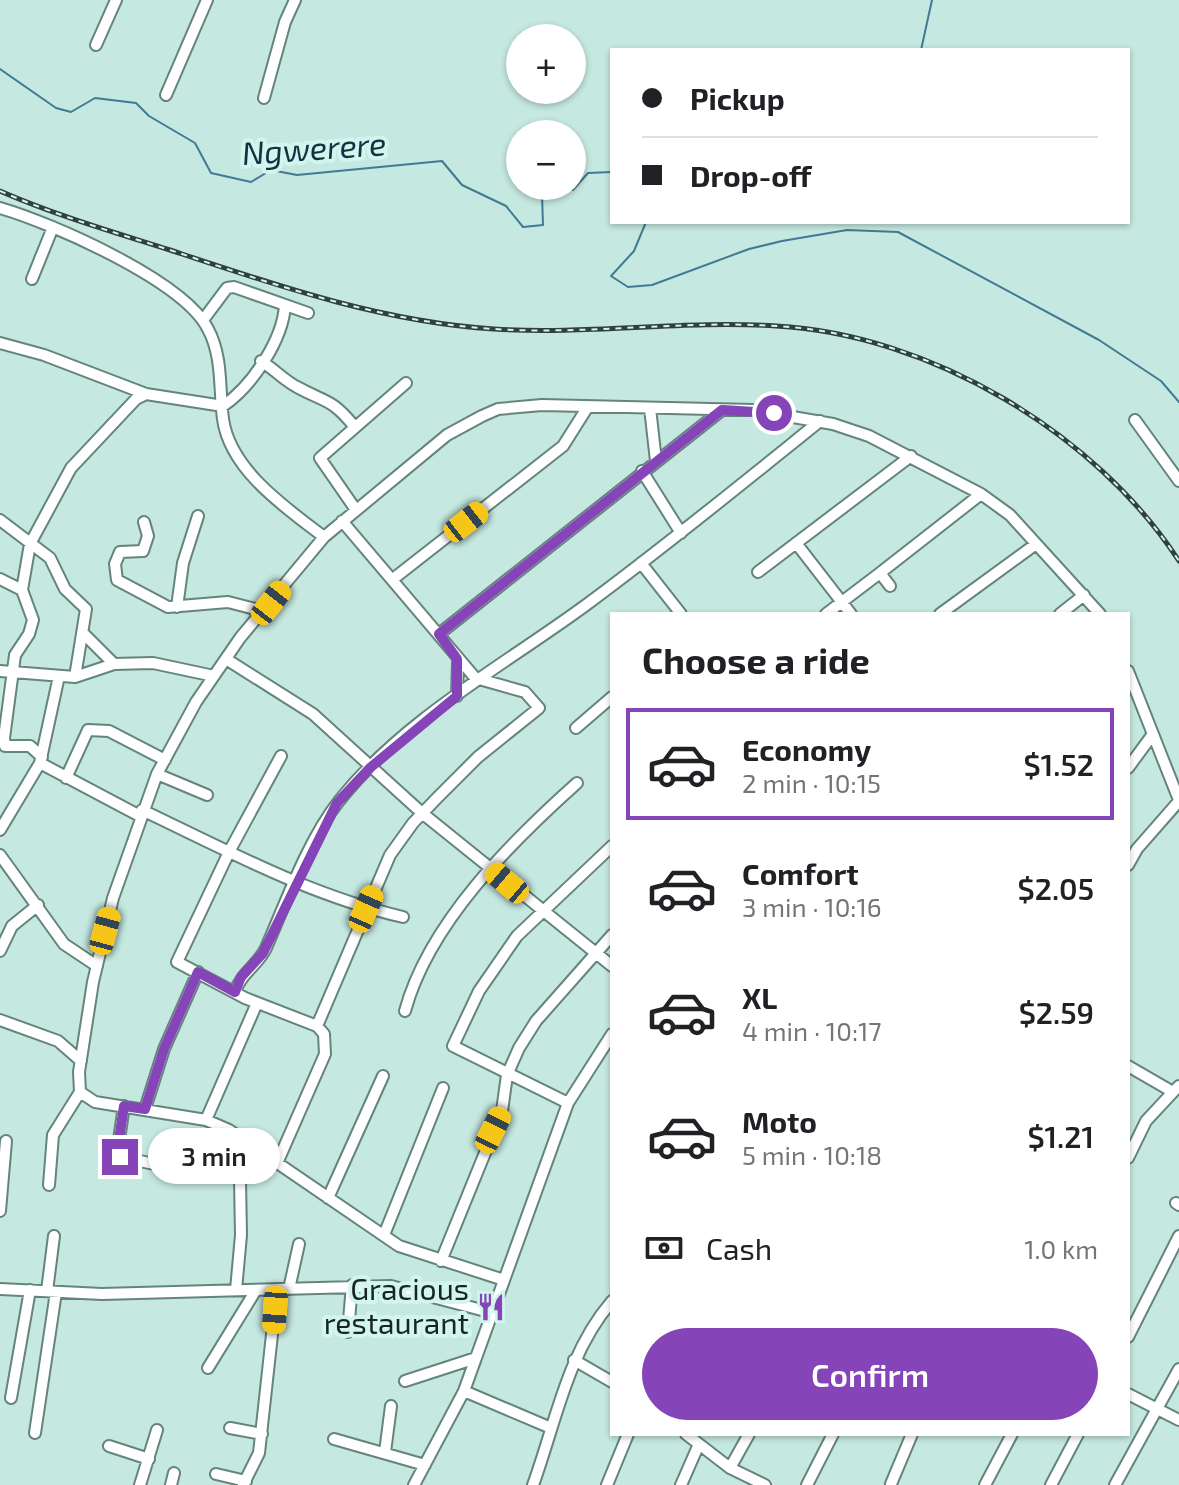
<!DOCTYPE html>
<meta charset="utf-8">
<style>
body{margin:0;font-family:"Exo 2",sans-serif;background:#f2f2f2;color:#202124;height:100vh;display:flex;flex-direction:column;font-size:30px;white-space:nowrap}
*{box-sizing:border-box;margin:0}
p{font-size:26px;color:#757577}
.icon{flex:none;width:44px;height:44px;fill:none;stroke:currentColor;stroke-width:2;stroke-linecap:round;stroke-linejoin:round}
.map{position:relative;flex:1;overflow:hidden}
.panel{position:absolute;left:610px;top:612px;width:520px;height:824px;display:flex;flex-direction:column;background:#fff;border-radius:0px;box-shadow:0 2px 6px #0004}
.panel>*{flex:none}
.top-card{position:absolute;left:610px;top:48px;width:520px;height:176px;border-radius:0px;box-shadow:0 2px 6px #0004;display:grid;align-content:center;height:176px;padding:0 32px;background:#fff}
.controls{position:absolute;left:506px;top:24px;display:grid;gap:16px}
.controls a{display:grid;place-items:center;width:80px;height:80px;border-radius:50%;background:#fff;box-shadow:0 2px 6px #0004;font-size:40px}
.end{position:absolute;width:36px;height:36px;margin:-18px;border:10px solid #8545b9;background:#fff;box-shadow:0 0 0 4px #fff}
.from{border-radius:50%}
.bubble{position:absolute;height:56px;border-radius:28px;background:#fff;box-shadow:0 2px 6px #0004;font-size:26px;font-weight:600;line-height:56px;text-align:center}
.car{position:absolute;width:24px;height:48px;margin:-24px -12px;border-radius:10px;box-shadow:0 0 6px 2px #0007;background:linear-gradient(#f5c518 24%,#345 0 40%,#f5c518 0 76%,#345 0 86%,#f5c518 0)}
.top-card b{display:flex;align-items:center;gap:28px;height:76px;font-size:30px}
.top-card b+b{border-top:2px solid #e0e0e0}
.top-card i{width:20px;height:20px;background:#202124}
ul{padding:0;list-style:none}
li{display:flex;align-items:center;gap:24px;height:112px;margin:0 16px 12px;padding:0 16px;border:4px solid transparent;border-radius:0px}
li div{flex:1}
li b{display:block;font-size:30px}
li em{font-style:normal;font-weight:600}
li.on{border-color:#8545b9}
li>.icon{width:72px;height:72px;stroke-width:1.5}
h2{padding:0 32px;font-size:36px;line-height:96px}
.pay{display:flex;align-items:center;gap:20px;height:88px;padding:0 32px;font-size:30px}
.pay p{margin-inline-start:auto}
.action{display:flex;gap:16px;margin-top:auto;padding:16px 32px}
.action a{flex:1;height:92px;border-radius:48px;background:#8545b9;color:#fff;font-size:32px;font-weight:600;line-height:92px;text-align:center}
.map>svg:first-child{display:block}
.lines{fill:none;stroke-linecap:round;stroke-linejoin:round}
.stream{stroke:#417a92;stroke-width:2}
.minor-casing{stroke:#64847d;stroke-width:14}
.minor{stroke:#fff;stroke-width:10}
.rail-casing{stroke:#30413d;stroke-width:5}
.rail{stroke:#d2f5ed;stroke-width:2;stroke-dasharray:6;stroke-linecap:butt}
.route{stroke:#8545b9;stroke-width:10}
.labels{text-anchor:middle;stroke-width:8;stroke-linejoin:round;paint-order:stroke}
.poi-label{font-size:30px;fill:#182623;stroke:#d2f5ed;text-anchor:end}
.water-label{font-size:32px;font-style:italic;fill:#103342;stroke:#d2f5ed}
</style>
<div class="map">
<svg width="1179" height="1485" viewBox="0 0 1179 1485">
<rect width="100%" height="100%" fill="#c5e8e0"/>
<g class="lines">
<path class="stream" d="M921,50l11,-50
M0,69l56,39 15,4 24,-14 41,5 13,13 46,27 16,30 40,9 20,-12 26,5 145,-14 20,24 44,21 17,21 20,-2 -1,-31 10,-7 21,3 15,-17 24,-1
M646,222l-12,29 -23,25 17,11 24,-2 97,-36 33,-8 65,-11 51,2 201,108 62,41 18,21"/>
<defs>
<path id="minor" d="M96,45l20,-45
M166,95l41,-95
M264,98l21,-76 10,-22
M0,208c52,15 184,73 208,121 15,28 11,60 15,90 7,51 63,89 101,118
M32,279l21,-52
M203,320l24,-32 7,-1 74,26
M0,343l44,12 102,39 77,12c29,-20 60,-66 62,-101
M261,361c13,8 24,20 36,26 29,16 34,11 57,39
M650,408l6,53
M1135,420l44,61
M642,471l39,62
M356,510l-36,-52 86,-75
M0,520l50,38 15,31 21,20 -11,68
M342,521l135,159
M144,522l4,14 -5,15 -23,1 -5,12 2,16 51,27 60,-5 35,9
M796,543l55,71
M641,563l40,51
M758,572l153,-116
M0,579l22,11
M393,579l170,-133 24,-38
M890,586l-10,-13 101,-79
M177,607l6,-44 15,-47
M826,614l54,-41
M940,614l96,-70
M1060,614l24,-19
M83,633l31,31
M439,634l283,-224
M226,659l87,55 109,99 190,153
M0,671l75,6 39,-13 39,-1 61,13
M1128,671l51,129
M457,696l1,-35
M576,728l36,-31
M281,756l-52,96 -52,110 68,36 72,28
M42,757l-12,-11h-25l-1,-8 11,-83 14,-21 4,-14 -11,-30 8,-46 41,-76 65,-69 10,-5
M40,763l100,53
M1128,768l25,-34
M157,774l50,21
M66,778l22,-48 21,1 56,29
M142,810c86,41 169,86 261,107
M0,830l40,-67 19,-87
M0,855l64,89 33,22
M1128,865l9,-16 42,-48
M0,951l12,-25 26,-21
M235,992c6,-19 23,-27 31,-44 20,-46 42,-108 73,-147 65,-82 164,-135 247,-196 80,-59 157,-122 234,-184
M405,1011c24,-88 106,-169 172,-228
M0,1020l58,21 23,20
M1128,1066l45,26 6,-6
M568,1103l-115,-57 26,-55 38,-55 95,-90
M124,1106l-7,47 3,4 44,9
M145,1109l19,-60 34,-77
M206,1120l51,-117
M1128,1158l18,-37 27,-29
M278,1161l47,-107 -1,-20 -7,-8 73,-171 23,-32 24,-25 41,-41 61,-49 -14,-16 -46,-13
M49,1185l4,-50 27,-43
M328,1198l55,-122
M1176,1203l3,2
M0,1211l6,-70
M384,1235l59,-147
M441,1261l61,-150 5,-36 12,-27 17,-27 76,-86
M504,1280l-105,-34 -170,-116 -23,-10 -111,-18 -15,-10 -1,-20 14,-90 20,-84 44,-124 39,-72 44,-64 84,-101 123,-102 35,-19 16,-7 44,-4 211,5 80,14 36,12 112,58 29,21 90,99
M0,1289l102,5 289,-8 102,27
M289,1289l10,-45
M236,1290l5,-55 -1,-55 21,-29
M47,1291l7,-55
M348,1332l4,-47
M1128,1337l51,-101
M574,1360l38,22
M208,1368l48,-78
M405,1381l71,-23
M464,1391l87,37
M1128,1394l51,26
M11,1398l19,-108
M230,1428l32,6
M35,1433l21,-141
M686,1434l44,34 35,17
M334,1439l91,26
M109,1446l40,13
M385,1452l6,-46
M730,1468l19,-34
M216,1474l30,7
M891,1484l21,-50
M140,1485l17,-55
M171,1485l3,-12
M243,1485l16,-32 18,-164
M414,1485l50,-94 104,-288 44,-69
M533,1485c23,-63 34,-132 79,-184
M607,1485l21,-51
M681,1485l18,-41
M807,1485l26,-51
M985,1485l27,-51
M1051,1485l27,-51
M1115,1485l64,-116"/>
</defs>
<use href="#minor" class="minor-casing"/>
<use href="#minor" class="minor"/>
<defs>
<path id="rail" d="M0,191c55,24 113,41 170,59 105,35 212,72 324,79 94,6 188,-9 282,-3 153,8 320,107 403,235"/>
</defs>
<use href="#rail" class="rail-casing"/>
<use href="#rail" class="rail"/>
</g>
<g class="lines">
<path class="route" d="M120,1157l-3,-4 7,-47 21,3 19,-60 34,-77 37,20 6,-15 22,-24 74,-150 34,-36 86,-71v-37l-18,-25 283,-224 52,3"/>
</g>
<defs>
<symbol id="restaurant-bare" viewBox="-9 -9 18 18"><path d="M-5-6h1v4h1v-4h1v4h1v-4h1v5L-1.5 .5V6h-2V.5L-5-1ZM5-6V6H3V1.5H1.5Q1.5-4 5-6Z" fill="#8545b9" stroke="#d2f5ed" stroke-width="2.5" paint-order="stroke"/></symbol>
</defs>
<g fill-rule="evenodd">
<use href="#restaurant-bare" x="471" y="1287" width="40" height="40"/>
</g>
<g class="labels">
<g class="poi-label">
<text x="469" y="1300">Gracious<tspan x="469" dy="34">restaurant</tspan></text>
</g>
<g class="water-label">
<text transform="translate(314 149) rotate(-4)" y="11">Ngwerere</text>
</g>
</g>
</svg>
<div class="controls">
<a>+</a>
<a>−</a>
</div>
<i class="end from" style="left:774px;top:413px"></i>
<i class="end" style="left:120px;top:1157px"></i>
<div class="bubble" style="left:148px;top:1128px;width:132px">3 min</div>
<i class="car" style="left:466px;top:522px;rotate:52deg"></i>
<i class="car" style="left:271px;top:603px;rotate:38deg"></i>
<i class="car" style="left:507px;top:883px;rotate:310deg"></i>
<i class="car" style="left:366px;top:909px;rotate:24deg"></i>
<i class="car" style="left:105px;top:931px;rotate:15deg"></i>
<i class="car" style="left:493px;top:1130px;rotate:26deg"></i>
<i class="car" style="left:275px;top:1310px;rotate:184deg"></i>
<div class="top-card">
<b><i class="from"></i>Pickup</b>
<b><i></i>Drop-off</b>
</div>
<section class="panel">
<h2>Choose a ride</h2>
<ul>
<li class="on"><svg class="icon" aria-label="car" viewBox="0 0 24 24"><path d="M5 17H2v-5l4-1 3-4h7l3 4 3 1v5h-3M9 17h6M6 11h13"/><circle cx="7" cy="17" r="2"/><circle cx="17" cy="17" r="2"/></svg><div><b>Economy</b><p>2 min · 10:15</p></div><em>$1.52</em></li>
<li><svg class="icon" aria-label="car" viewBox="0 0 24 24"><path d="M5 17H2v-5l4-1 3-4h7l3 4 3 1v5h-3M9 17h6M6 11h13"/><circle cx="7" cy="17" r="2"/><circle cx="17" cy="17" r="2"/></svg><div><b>Comfort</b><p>3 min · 10:16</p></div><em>$2.05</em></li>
<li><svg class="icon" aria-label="car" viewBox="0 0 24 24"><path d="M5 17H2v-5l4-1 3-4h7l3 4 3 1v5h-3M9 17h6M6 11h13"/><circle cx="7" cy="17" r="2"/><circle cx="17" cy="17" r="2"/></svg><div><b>XL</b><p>4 min · 10:17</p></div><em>$2.59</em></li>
<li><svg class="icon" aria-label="car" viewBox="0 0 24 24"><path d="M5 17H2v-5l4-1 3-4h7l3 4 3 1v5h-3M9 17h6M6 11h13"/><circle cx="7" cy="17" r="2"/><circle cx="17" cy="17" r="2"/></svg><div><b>Moto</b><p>5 min · 10:18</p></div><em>$1.21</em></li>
</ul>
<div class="pay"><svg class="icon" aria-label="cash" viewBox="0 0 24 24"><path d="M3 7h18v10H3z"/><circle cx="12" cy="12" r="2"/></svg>Cash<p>1.0 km</p></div>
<div class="action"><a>Confirm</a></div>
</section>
</div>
